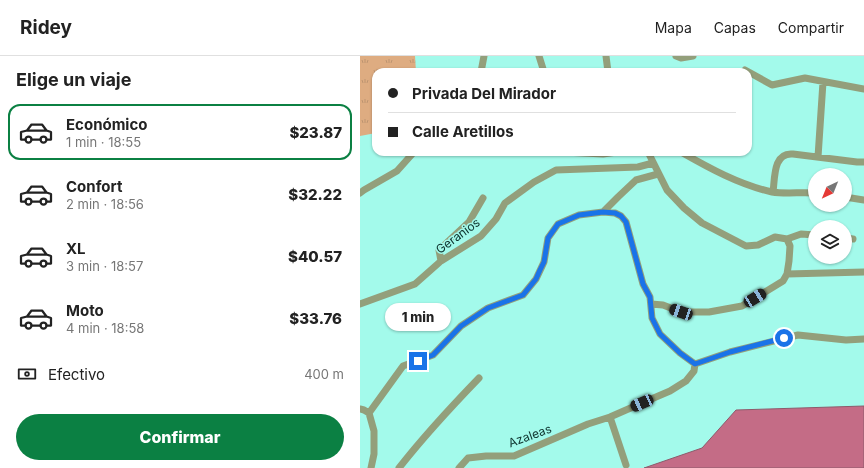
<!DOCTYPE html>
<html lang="es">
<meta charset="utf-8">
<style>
body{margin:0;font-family:Inter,sans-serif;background:#f6f6f6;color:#222;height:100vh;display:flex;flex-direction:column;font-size:15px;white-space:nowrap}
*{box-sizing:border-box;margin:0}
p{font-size:13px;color:#767676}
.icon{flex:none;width:22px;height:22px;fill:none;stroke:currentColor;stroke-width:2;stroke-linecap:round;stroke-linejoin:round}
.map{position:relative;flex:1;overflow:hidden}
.details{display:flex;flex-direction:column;background:#fff;width:360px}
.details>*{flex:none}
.hud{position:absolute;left:12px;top:12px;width:380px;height:88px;border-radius:12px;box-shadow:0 1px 3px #0004;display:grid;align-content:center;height:88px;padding:0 16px;background:#fff}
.needle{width:26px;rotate:223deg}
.controls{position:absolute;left:448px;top:112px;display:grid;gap:8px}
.controls a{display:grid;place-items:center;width:44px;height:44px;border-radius:50%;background:#fff;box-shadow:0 1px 3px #0004;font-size:20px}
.end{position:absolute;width:18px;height:18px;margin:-9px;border:5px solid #1a73e8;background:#fff;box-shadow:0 0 0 2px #fff}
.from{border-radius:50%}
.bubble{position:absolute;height:28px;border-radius:14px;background:#fff;box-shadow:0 1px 3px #0004;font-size:13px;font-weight:800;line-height:28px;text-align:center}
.car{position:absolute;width:12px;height:24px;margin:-12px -6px;border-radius:5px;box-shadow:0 0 3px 1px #0007;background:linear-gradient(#222 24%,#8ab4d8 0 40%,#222 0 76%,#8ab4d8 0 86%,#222 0)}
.hud b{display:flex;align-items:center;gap:14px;height:38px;font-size:15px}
.hud b+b{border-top:1px solid #e0e0e0}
.hud i{width:10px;height:10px;background:#222}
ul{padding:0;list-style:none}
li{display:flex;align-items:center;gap:12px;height:56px;margin:0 8px 6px;padding:0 8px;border:2px solid transparent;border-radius:12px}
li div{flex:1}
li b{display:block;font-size:15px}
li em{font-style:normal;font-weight:800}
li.on{border-color:#0b8043}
li>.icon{width:36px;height:36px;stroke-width:1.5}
h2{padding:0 16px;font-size:18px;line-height:48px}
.pay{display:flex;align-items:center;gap:10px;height:44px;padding:0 16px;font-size:15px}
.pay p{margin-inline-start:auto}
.primary-button{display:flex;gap:8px;margin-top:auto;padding:8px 16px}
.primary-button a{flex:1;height:46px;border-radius:24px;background:#0b8043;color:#fff;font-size:16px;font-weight:800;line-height:46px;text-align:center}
header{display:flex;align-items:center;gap:24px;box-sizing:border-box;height:56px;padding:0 20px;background:#fff;border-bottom:1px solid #e0e0e0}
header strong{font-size:19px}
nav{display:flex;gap:22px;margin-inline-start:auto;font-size:14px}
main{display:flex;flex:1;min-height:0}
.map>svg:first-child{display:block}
.park{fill:url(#park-tufts)}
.water{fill:#c46c86;stroke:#8d5a6b}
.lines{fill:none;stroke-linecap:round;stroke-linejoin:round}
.minor{stroke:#939f7b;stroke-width:7}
.route{stroke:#1a73e8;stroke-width:5}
.labels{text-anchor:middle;stroke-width:3;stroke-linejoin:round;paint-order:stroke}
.street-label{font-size:12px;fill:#0c312c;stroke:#a3faeb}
</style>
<header>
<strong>Ridey</strong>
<nav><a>Mapa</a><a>Capas</a><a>Compartir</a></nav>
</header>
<main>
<section class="details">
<h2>Elige un viaje</h2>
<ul>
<li class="on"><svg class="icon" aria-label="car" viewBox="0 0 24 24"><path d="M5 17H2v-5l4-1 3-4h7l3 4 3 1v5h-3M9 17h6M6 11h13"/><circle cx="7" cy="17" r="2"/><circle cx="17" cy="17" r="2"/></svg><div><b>Económico</b><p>1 min · 18:55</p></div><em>$23.87</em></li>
<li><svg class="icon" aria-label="car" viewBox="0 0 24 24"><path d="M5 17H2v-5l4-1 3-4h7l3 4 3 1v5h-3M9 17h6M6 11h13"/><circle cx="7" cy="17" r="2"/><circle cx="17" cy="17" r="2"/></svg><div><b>Confort</b><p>2 min · 18:56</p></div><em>$32.22</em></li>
<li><svg class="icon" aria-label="car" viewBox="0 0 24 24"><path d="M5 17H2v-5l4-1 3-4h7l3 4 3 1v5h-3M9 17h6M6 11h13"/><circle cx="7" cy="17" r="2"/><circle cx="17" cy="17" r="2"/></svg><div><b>XL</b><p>3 min · 18:57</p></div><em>$40.57</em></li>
<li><svg class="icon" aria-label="car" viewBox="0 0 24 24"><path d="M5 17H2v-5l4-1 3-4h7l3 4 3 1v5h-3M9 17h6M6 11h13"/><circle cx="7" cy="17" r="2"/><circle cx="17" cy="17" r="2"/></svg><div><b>Moto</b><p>4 min · 18:58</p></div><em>$33.76</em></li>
</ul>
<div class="pay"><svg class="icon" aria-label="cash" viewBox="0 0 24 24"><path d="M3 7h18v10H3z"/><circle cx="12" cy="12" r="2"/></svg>Efectivo<p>400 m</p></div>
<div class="primary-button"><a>Confirmar</a></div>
</section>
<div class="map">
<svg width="504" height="412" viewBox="0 0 504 412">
<defs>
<pattern id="park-tufts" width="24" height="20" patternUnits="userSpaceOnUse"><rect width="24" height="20" fill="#deac81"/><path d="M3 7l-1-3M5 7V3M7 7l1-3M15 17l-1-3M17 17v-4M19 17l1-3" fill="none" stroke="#bd9470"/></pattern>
</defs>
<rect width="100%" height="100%" fill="#a3faeb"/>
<path class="park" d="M0,0h55l1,16h-40v61l-16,3z"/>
<path class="water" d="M504,350v62h-220l58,-20 34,-38z"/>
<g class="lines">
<path class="minor" d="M179,0l5,16
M246,0l2,16
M316,0l5,2 12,-2
M385,14l27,15 33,-7 59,11
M121,16l3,-16
M204,96l39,2 14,-2
M288,96l19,38 17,18 18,15 44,23 12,-1 17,-8 12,2 14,-5 14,1
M321,96c28,16 59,33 91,40 12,2 30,0 43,1
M458,101l5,-75
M413,136c2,-14 0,-40 20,-38l64,8h7
M0,137l4,-3 33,-19 17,-19
M485,141l19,3
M243,156l15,-15 18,-17 22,-6
M485,182l8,1
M81,205l-2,-11 30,-28 14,-24
M427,218l77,-2
M0,248l55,-20 26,-23 40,-25 15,-17 9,-16 29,-21 22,-12 82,-3 15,-4
M291,248l12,1 18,7h28l33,-6 41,-25 4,-7 2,-13 1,-15 -3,-7
M335,308l35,-12 68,-17 48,5 18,-1
M0,353l4,1 5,3
M9,357l34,-47 30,-11 28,-29 27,-18 35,-13 13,-16 8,-17 4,-24 10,-14 21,-9 24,-3 12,1 6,3 5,6 17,62 7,13 2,21 8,16 20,19 15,11
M9,357l5,18v23l-3,14
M250,361l16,48
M39,412c25,-32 52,-61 80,-90
M99,412l9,-10 18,-2h28l74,-32 22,-7 32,-14 28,-12 16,-10 8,-10 1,-7"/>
</g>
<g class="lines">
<path class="route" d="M58,305l15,-6 28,-29 27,-18 35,-13 13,-16 4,-9 4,-8 4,-24 10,-14 21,-9 24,-3 12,1 6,3 5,6 17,62 7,13 2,21 8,16 20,19 15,11 35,-12 54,-14"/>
</g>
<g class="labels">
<g class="street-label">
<text transform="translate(98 180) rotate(-36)" y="4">Geranios</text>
<text transform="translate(170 380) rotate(-20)" y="4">Azaleas</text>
</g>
</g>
</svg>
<div class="controls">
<a><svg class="needle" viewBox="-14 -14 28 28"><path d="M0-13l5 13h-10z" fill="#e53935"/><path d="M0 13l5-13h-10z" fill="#767676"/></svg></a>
<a><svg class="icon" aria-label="layers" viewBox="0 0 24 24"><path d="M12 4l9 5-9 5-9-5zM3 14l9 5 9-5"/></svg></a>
</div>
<i class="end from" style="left:424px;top:282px"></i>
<i class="end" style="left:58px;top:305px"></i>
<div class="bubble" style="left:25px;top:247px;width:66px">1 min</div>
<i class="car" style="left:395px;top:242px;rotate:59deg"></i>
<i class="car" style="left:321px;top:256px;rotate:289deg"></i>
<i class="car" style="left:282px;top:347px;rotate:246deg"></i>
<div class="hud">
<b><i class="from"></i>Privada Del Mirador</b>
<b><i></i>Calle Aretillos</b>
</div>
</div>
</main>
